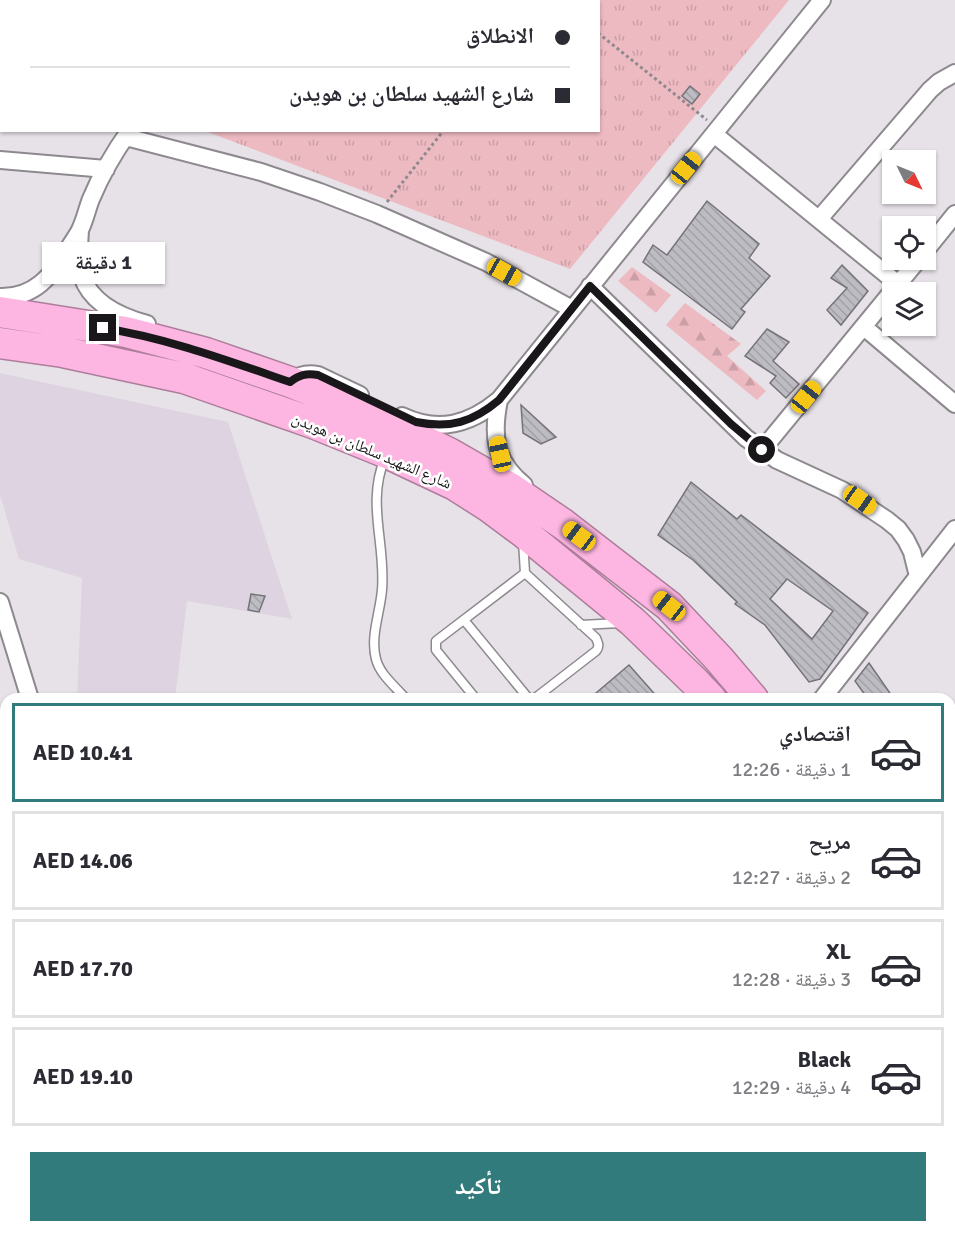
<!DOCTYPE html>
<html lang="ar">
<meta charset="utf-8">
<style>
body{margin:0;font-family:Signika,"Noto Naskh Arabic",sans-serif;background:#f7f7f7;color:#2b2b33;direction:rtl;height:100vh;display:flex;flex-direction:column;font-size:22px;white-space:nowrap}
*{box-sizing:border-box;margin:0}
p{font-size:20px;color:#7c7c81}
.icon{flex:none;width:33px;height:33px;fill:none;stroke:currentColor;stroke-width:2;stroke-linecap:round;stroke-linejoin:round}
.map{position:relative;flex:1;overflow:hidden;direction:ltr}
.sheet{position:absolute;left:0px;top:693px;width:956px;height:540px;display:flex;flex-direction:column;background:#fff;border-radius:18px 18px 0 0;box-shadow:0 2px 4px #0004;direction:rtl}
.sheet>*{flex:none}
.top-card{position:absolute;left:0px;top:0px;width:600px;height:132px;box-shadow:0 2px 4px #0004;direction:rtl;display:grid;align-content:center;height:132px;padding:0 30px;background:#fff}
.needle{width:39px;rotate:133deg}
.tools{position:absolute;left:882px;top:150px;display:grid;gap:12px}
.tools a{display:grid;place-items:center;width:54px;height:54px;border-radius:0px;background:#fff;box-shadow:0 2px 4px #0004;font-size:30px}
.end{position:absolute;width:27px;height:27px;margin:-14px;border:8px solid #191719;background:#fff;box-shadow:0 0 0 3px #fff}
.from{border-radius:50%}
.bubble{position:absolute;height:42px;border-radius:0px;background:#fff;box-shadow:0 2px 4px #0004;font-size:20px;font-weight:700;line-height:42px;text-align:center;direction:rtl}
.car{position:absolute;width:18px;height:36px;margin:-18px -9px;border-radius:8px;box-shadow:0 0 4px 2px #0007;background:linear-gradient(#f5c518 24%,#345 0 40%,#f5c518 0 76%,#345 0 86%,#f5c518 0)}
.top-card b{display:flex;align-items:center;gap:21px;height:57px;font-size:22px}
.top-card b+b{border-top:2px solid #e1e1e2}
.top-card i{width:15px;height:15px;background:#2b2b33}
ul{padding:10px 0 0;list-style:none}
li{display:flex;align-items:center;gap:18px;height:99px;margin:0 12px 9px;padding:0 18px;border:3px solid #e1e1e2;border-radius:0px}
li div{flex:1}
li b{display:block;font-size:22px}
li em{font-style:normal;font-weight:700}
li.on{border-color:#327b7d}
li>.icon{width:54px;height:54px;stroke-width:1.5}
.button{display:flex;gap:12px;margin-top:auto;padding:12px 30px}
.button a{flex:1;height:69px;border-radius:0px;background:#327b7d;color:#fff;font-size:24px;font-weight:700;line-height:69px;text-align:center}
.map>svg:first-child{display:block}
.built{fill:#ded4e1}
.forest{fill:url(#forest-firs)}
.park{fill:url(#park-tufts)}
.building{fill:url(#building-back-hatch);stroke:#747379;stroke-width:1.5;fill-rule:evenodd}
.lines{fill:none;stroke-linecap:round;stroke-linejoin:round}
.lane-casing{stroke:#8d898f;stroke-width:11}
.street-casing{stroke:#8d898f;stroke-width:20}
.highway-casing{stroke:#ad7e9b;stroke-width:33}
.path{stroke:#8d898d;stroke-width:3;stroke-dasharray:3 3;stroke-linecap:butt}
.lane{stroke:#fff;stroke-width:8}
.street{stroke:#fff;stroke-width:16}
.highway{stroke:#fdb6e1;stroke-width:30}
.route{stroke:#191719;stroke-width:8}
.labels{text-anchor:middle;stroke-width:5;stroke-linejoin:round;paint-order:stroke}
.street-label{font-size:16px;fill:#191719;stroke:#fff}
</style>
<div class="map">
<svg width="955" height="1233" viewBox="0 0 955 1233">
<defs>
<pattern id="forest-firs" width="22" height="20" patternUnits="userSpaceOnUse" patternTransform="scale(1.5)"><rect width="22" height="20" fill="#edbac2"/><path d="M5 1l3.5 6h-7zM16 11l3.5 6h-7z" fill="#cb9fa6"/></pattern>
<pattern id="park-tufts" width="24" height="20" patternUnits="userSpaceOnUse" patternTransform="scale(1.5)"><rect width="24" height="20" fill="#edbac2"/><path d="M3 7l-1-3M5 7V3M7 7l1-3M15 17l-1-3M17 17v-4M19 17l1-3" fill="none" stroke="#cb9fa6"/></pattern>
<pattern id="building-back-hatch" width="6" height="6" patternUnits="userSpaceOnUse" patternTransform="scale(1.5)"><rect width="6" height="6" fill="#bdbcc3"/><path d="M-1 5l2 2M0 0l6 6M5-1l2 2" fill="none" stroke="#a2a1a7"/></pattern>
</defs>
<rect width="100%" height="100%" fill="#e7e2e8"/>
<path class="built" d="M0,373l228,49 64,197 -105,-18 -12,98h-98l5,-121 -63,-19 -19,-64z
M346,1227h81l2,6h-82z
M523,1227h360l-10,6h-353z"/>
<path class="forest" d="M632,267l39,28 -15,18 -38,-32z
M685,303l56,41 -14,12 39,35 -9,9 -91,-75z"/>
<path class="park" d="M252,0h537l-219,269 -365,-138 393,-1v-128l-348,-1z"/>
<path class="building" d="M690,86l10,8 -8,10 -10,-8z
M707,201l52,43 -10,14 21,18 -29,33 4,3 -13,17 -89,-67 10,-17 14,10z
M842,265l26,26 -27,34 -14,-15 20,-22 -16,-10z
M767,329l22,13 -16,19 26,23 -13,14 -16,-15 6,-7 -31,-20z
M521,405l35,32 -15,7 -18,-11z
M691,482l46,37 4,-4 127,98 -48,66 -11,3 -44,-57 -30,-21 2,-2 -44,-42 -35,-25zM787,579l46,32 -21,28 -42,-40z
M251,594l14,2 -6,16 -11,-2z
M869,663l25,36h-26l-13,-18z
M629,665l30,34h-70z"/>
<g class="lines">
<defs>
<path id="lane" d="M385,458c-19,45 1,86 -3,132 -2,23 -12,47 -6,69 4,16 20,28 30,40
M523,541l2,32 71,65c2,5 4,8 0,13l-62,48
M464,620l65,79
M581,625l39,-2
M476,699l-40,-49v-9l89,-68
M950,852l5,9
M950,1142l5,-3
M507,1227l1,6
M834,1227h7
M668,1233v-6
M728,1233l24,-6"/>
<path id="street" d="M158,0l3,2
M234,2l1,-2
M714,134l184,150
M126,137l135,35 59,20 57,22 109,48 86,47
M0,160l106,9
M819,219l111,-129 9,-8 16,-9
M80,230c-1,15 -2,31 2,46 9,28 39,41 65,48
M926,250l29,-36
M590,286l156,152 31,22 65,30 45,30 11,9 8,11 6,12 6,24
M0,297c34,1 52,-21 68,-48 4,-6 9,-13 12,-19 5,-10 7,-21 11,-31 10,-24 24,-48 39,-69
M864,327l91,77
M291,381c8,-6 16,-8 27,-6l42,20
M499,400c-7,35 -5,61 25,85
M402,416c36,17 67,9 97,-16l323,-400
M762,450l156,-190
M0,602l30,97
M822,699l133,-170"/>
<path id="highway" d="M0,312l126,20 80,21 84,29 68,27 91,44 61,35 53,36 106,82 50,53 34,40
M0,343l63,9 121,26 129,45 74,30 68,32 33,21 35,26 110,90 61,59 17,18
M950,1012l5,12
M950,1073l5,13"/>
</defs>
<use href="#lane" class="lane-casing"/>
<use href="#street" class="street-casing"/>
<use href="#highway" class="highway-casing"/>
<path class="path" d="M337,0l1,2
M556,0l2,2
M550,2l1,-2
M598,33l109,87
M387,202l57,-72
M0,816l6,-6
M950,958l5,-3
M0,1021l6,-4
M0,1034l6,4
M193,1227l16,6"/>
<use href="#lane" class="lane"/>
<use href="#street" class="street"/>
<use href="#highway" class="highway"/>
</g>
<g class="lines">
<path class="route" d="M103,328c64,10 126,33 187,54 9,-7 16,-9 28,-7l98,47c34,7 57,0 83,-22l91,-114 141,138 31,26"/>
</g>
<g class="labels">
<g class="street-label">
<text transform="translate(372 450) rotate(23)" y="6">شارع الشهيد سلطان بن هويدن</text>
</g>
</g>
</svg>
<div class="tools">
<a><svg class="needle" viewBox="-14 -14 28 28"><path d="M0-13l5 13h-10z" fill="#e53935"/><path d="M0 13l5-13h-10z" fill="#7c7c81"/></svg></a>
<a><svg class="icon" aria-label="locate" viewBox="0 0 24 24"><circle cx="12" cy="12" r="6"/><path d="M12 2v4M12 18v4M2 12h4M18 12h4"/></svg></a>
<a><svg class="icon" aria-label="layers" viewBox="0 0 24 24"><path d="M12 4l9 5-9 5-9-5zM3 14l9 5 9-5"/></svg></a>
</div>
<i class="end from" style="left:762px;top:450px"></i>
<i class="end" style="left:103px;top:328px"></i>
<div class="bubble" style="left:42px;top:242px;width:123px">1 دقيقة</div>
<i class="car" style="left:686px;top:168px;rotate:39deg"></i>
<i class="car" style="left:504px;top:272px;rotate:119deg"></i>
<i class="car" style="left:806px;top:397px;rotate:39deg"></i>
<i class="car" style="left:500px;top:454px;rotate:348deg"></i>
<i class="car" style="left:860px;top:500px;rotate:125deg"></i>
<i class="car" style="left:579px;top:536px;rotate:307deg"></i>
<i class="car" style="left:669px;top:606px;rotate:308deg"></i>
<div class="top-card">
<b><i class="from"></i>الانطلاق</b>
<b><i></i>شارع الشهيد سلطان بن هويدن</b>
</div>
<section class="sheet">
<ul>
<li class="on"><svg class="icon" aria-label="car" viewBox="0 0 24 24"><path d="M5 17H2v-5l4-1 3-4h7l3 4 3 1v5h-3M9 17h6M6 11h13"/><circle cx="7" cy="17" r="2"/><circle cx="17" cy="17" r="2"/></svg><div><b>اقتصادي</b><p>1 دقيقة · 12:26</p></div><em>AED 10.41</em></li>
<li><svg class="icon" aria-label="car" viewBox="0 0 24 24"><path d="M5 17H2v-5l4-1 3-4h7l3 4 3 1v5h-3M9 17h6M6 11h13"/><circle cx="7" cy="17" r="2"/><circle cx="17" cy="17" r="2"/></svg><div><b>مريح</b><p>2 دقيقة · 12:27</p></div><em>AED 14.06</em></li>
<li><svg class="icon" aria-label="car" viewBox="0 0 24 24"><path d="M5 17H2v-5l4-1 3-4h7l3 4 3 1v5h-3M9 17h6M6 11h13"/><circle cx="7" cy="17" r="2"/><circle cx="17" cy="17" r="2"/></svg><div><b>XL</b><p>3 دقيقة · 12:28</p></div><em>AED 17.70</em></li>
<li><svg class="icon" aria-label="car" viewBox="0 0 24 24"><path d="M5 17H2v-5l4-1 3-4h7l3 4 3 1v5h-3M9 17h6M6 11h13"/><circle cx="7" cy="17" r="2"/><circle cx="17" cy="17" r="2"/></svg><div><b>Black</b><p>4 دقيقة · 12:29</p></div><em>AED 19.10</em></li>
</ul>
<div class="button"><a>تأكيد</a></div>
</section>
</div>
